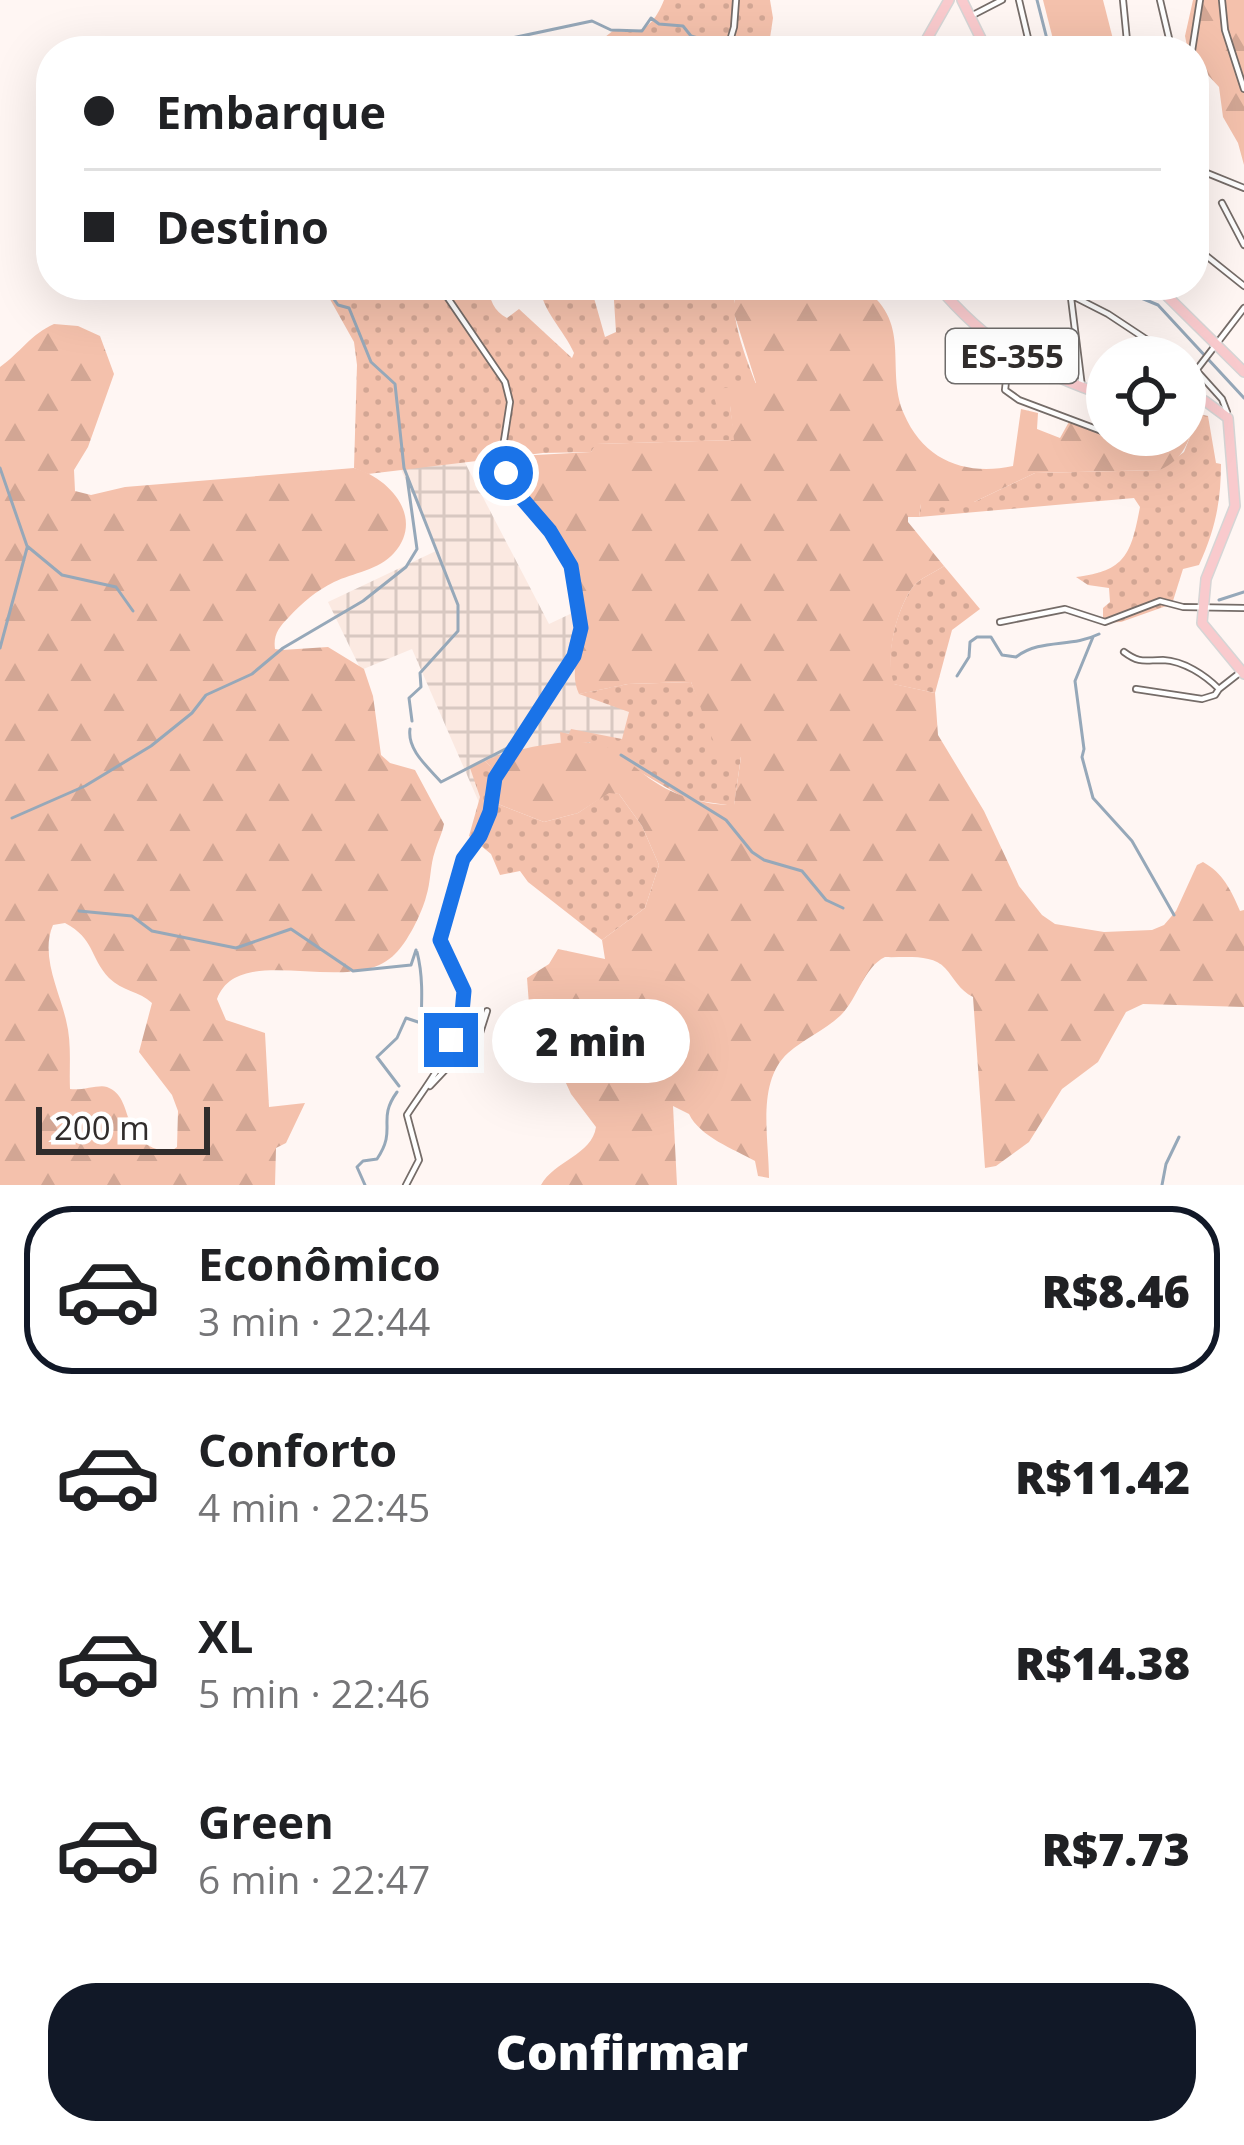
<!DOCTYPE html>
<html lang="pt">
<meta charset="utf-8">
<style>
body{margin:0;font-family:"Open Sans",sans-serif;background:#f2f2f2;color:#202124;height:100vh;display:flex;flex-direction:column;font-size:45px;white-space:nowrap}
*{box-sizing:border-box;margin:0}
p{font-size:39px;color:#757577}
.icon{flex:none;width:66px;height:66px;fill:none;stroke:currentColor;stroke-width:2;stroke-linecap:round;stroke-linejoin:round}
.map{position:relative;height:1185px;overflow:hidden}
.side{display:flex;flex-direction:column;background:#fff;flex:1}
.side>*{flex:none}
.banner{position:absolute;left:36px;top:36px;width:1173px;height:264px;border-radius:48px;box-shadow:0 12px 48px #0002;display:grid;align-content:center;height:264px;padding:0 48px;background:#fff}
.fabs{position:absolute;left:1086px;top:336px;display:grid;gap:24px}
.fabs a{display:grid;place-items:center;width:120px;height:120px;border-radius:50%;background:#fff;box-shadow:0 12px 48px #0002;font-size:60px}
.scale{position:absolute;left:36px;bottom:30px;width:174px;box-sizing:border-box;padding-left:12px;border:6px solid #312d2c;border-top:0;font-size:33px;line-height:42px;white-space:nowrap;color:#312d2c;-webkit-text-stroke:9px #fff;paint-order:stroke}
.end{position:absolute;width:54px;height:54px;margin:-27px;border:15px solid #1a73e8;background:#fff;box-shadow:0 0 0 6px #fff}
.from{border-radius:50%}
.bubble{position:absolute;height:84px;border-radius:42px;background:#fff;box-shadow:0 12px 48px #0002;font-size:39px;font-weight:800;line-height:84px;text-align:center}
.banner b{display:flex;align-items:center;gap:42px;height:114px;font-size:45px}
.banner b+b{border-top:3px solid #e0e0e0}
.banner i{width:30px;height:30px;background:#202124}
ul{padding:21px 0 0;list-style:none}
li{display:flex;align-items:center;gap:36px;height:168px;margin:0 24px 18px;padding:0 24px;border:6px solid transparent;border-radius:48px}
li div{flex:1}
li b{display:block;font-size:45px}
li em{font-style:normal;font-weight:800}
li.on{border-color:#111827}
li>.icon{width:108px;height:108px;stroke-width:1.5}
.cta{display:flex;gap:24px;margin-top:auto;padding:24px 48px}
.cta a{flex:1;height:138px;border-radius:48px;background:#111827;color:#fff;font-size:48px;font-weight:800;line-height:138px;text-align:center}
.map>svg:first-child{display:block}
.industrial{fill:url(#industrial-grid)}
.grass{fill:url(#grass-dots)}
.forest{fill:url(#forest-firs);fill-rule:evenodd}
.green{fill:#f4c1ac}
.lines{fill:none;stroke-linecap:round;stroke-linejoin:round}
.stream{stroke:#96a8b9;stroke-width:3}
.street-casing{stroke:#756c68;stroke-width:8}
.primary-casing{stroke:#d6d5d5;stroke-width:12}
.street{stroke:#fff;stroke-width:4.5}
.primary{stroke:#f9cacd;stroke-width:9}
.route{stroke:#1a73e8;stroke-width:15}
.labels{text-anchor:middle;stroke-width:12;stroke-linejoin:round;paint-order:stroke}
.shield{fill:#fff;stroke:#6f6c6b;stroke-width:3}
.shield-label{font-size:33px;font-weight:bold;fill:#312d2c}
</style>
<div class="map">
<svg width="1244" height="1185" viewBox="0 0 1244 1185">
<defs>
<pattern id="industrial-grid" width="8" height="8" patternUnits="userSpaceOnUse" patternTransform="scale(3)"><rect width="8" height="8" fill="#fbe9e1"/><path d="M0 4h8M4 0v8" fill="none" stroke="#d8c8c1"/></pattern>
<pattern id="grass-dots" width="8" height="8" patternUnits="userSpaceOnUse" patternTransform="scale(3)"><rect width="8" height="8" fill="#f4c1ac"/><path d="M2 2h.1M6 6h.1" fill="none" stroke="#d2a694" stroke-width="1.8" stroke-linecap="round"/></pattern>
<pattern id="forest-firs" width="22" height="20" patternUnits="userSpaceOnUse" patternTransform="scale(3)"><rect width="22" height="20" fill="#f4c1ac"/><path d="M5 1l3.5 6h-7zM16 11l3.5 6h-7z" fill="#d2a694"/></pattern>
</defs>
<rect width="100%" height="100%" fill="#fff6f3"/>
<path class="industrial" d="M450,434l99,190 36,-17 62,134 -166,66 -69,-158 -51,21 -33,-68 110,-52 -41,-89z"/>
<path class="grass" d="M664,0h106l3,18 -5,33h-181l27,-21c27,7 40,-5 50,-30z
M322,285h167c0,15 5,26 18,33l12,-9 53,49 2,-5c-10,-23 -33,-43 -34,-68h25l29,13 11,39 11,-5 -3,-47h124c-10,27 9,73 19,99l-26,22 5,34 -138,4 -6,8 -48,1 -175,21 -14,-6 3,-103 -3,-23z
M1199,414l9,2 8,47 5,1c0,38 -6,66 -22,101l-16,4 -11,35 -51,18 -18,1v-15l7,-6 -1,-14 -21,-3 -12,-8c50,-6 55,-23 64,-70l-6,-9 -215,19 2,-13 4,-2h49l61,-29 125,-3 24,-18z
M944,566l36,43 -28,21 -17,63 -42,-9c-8,-28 3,-73 19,-96 7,-10 22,-15 32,-22z
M691,682l12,28 38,46 -7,50 -48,-7 -97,-57 -28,3 -1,-13 9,2 2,-5 51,10 7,-27 -50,-18 49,-10z
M485,761l12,12 1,31 46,18 34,-9 31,-21 10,2 23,32 17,39 -14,43 -43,32 -74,-58 -8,-11 -20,4 -9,-21 -22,-18 11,-39 -10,-29z"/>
<path class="forest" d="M1193,0h51v165l-6,-22 -15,-26 -4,-30 -25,-27v-9h-6l-3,-15z
M737,285h122c56,36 25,82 45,129 20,47 62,62 109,52l8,-57 17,4 -1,16 23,9 10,-18 37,15h78l11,-18c-7,24 -12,42 -36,53l-125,3 -61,29 -53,2 -2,13h-11v5l36,44c-10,7 -25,12 -32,22 -16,23 -27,69 -18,96l41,9 3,42 46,76 35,75 23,29 13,9 49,8 48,-2 12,-5 12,-14 21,-46 6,-3c20,11 28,28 37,49l4,-1v97l-101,-3 -17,8 -28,50 -36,27 -33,53 -33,24 -11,2 -12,-171c-14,-7 -18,-18 -28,-29 -13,-15 -42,-10 -60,-11 -21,10 -27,41 -44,58 -16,15 -37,24 -53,38 -32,29 -19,86 -19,125l-11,-2 -3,-15c-21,-12 -55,-24 -66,-47l-16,-8 4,79h-136c13,-24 51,-30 55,-58l-25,-33 -11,-24 27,-36 -57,-16 -3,-40 22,-14 9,-15 47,10 -3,-19 43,-32 14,-43 -17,-39 -23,-32 -10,-1 -31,20 -34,9 -46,-18 -1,-31 -12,-12c27,-12 94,-27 122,-14 13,6 26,19 38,28 26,20 56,30 89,30l7,-48 -22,-1 -28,-74 -63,2 -49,10c-10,-21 1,-41 1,-64 0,-16 -4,-40 -10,-55 -16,-41 -71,-77 -70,-118l91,-5 5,-8 138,-4 -4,-34 -14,-2 -4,-14 44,-7 -23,-73z
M54,324l24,2 22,10 14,38 -26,73 -14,23 1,21 16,4 34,-8 229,-19c36,10 71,50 40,85 -15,17 -41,20 -60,29 -18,9 -31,20 -45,35 -10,10 -16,18 -14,32l7,1 46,-3 36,22 9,27 8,59 9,8 25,7 29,54c-2,10 -6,17 -9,27 -5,14 -4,31 -9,46 -4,16 -19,46 -31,57 -44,45 -156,-15 -178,45l9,21 39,13 4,74 36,-4 -19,40 -10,5 -1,37h-275v-818c20,-14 31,-33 54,-43zM65,923c30,16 24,33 44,55 13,13 30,13 43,25l-13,49 33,43 6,16 -1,36 -7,5c-54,-7 -33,-54 -63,-65 -8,-3 -25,4 -37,2 -1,-23 2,-46 -4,-69 -7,-30 -26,-65 -13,-95z"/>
<path class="green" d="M1043,0h60l13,51h-60z"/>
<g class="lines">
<path class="stream" d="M1037,0l13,51
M484,44l108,-23 19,9 31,1 9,-13 8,6 24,2 8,10 17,5
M475,51l2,-4
M324,285l14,20 11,3 22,54 24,22 9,84 54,137v26l-38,42 1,14 -12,11 3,23
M1110,285l48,20 86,93
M0,468l27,78 35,29 54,12 17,24
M1219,600l25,-8
M1093,637l-18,44 9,68 -2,8 11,41 39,43 42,74
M0,648l27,-100
M957,676l12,-19 1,-15 7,-5h14l11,18 14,2c25,-19 55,-9 83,-23
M410,729c-3,21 18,38 31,53l74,-38
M621,755l105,65 26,32 12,8 38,11 24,29 17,8
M12,818l73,-32 66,-40 41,-33 14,-18 46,-21 31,-26 80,-47 43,-34 11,-18 -10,-72
M79,911l53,5 20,15 84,17 55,-19 62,42 58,-6 5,-15
M399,1086l-22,-29 20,-19 9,-20 15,5c1,-25 2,-48 -4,-71
M365,1185l-8,-18 6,-6 14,-2c21,-31 -1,-38 20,-67
M1162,1185l4,-21 13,-27"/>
<defs>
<path id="street" d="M1019,0l12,51
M1123,0l5,51
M1160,0l12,51
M1222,0l3,30 19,59
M971,16l31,-16
M727,51l7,-24 2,-27
M1192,51l8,-51
M1194,164l8,7 42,17
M1222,203l22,42
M1194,246l50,40
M1051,285l57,29 65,43
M1071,298l11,89
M1196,370l26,29 5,13
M1045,375l-28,-3 -11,9 -1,9 14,10 88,33
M1185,385l59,-77
M1185,432h2
M1000,622l65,-13 40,13 55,-21 23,6 61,1
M1124,652c16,12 21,8 39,8 21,1 42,15 56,29l23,-18
M1136,689l66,10 13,-4 4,-6
M430,1086l50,-53 7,-22
M406,1185l13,-25 -12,-45c20,-31 63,-84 57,-122 -3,-21 -18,-34 -24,-53l23,-81 17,-23 10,-24 5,-34 80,-122 6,-28 -11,-62 -20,-35 -31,-36 -13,-22 -3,-26 7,-45 -5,-20 -66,-97"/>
<path id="primary" d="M962,0l25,51
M920,51l29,-51
M937,285c49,59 98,87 170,111
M1156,285l88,87
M1185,398l20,3 23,17 7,88 -29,73 -4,44 42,51"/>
</defs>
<use href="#street" class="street-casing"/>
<use href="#primary" class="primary-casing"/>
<use href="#street" class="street"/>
<use href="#primary" class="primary"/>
</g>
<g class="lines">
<path class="route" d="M451,1040l10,-17 3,-32 -24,-51 23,-81 17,-23 10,-24 5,-34 79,-122 7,-28 -10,-62 -21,-35 -31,-36 -13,-22"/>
</g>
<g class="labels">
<rect class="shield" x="946" y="329" width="132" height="54" rx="9"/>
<g class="shield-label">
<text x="1012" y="368">ES-355</text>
</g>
</g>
</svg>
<div class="fabs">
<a><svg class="icon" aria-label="locate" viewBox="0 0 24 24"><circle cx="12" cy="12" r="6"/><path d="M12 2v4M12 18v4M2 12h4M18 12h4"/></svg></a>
</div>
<div class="scale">200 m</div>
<i class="end from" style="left:506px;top:473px"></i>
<i class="end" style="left:451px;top:1040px"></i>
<div class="bubble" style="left:492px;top:999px;width:198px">2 min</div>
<div class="banner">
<b><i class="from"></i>Embarque</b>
<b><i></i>Destino</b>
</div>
</div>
<section class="side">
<ul>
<li class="on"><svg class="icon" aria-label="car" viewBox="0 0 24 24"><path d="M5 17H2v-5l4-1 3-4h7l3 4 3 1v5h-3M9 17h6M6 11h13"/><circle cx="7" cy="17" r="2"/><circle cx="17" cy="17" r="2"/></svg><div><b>Econômico</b><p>3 min · 22:44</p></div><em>R$8.46</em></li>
<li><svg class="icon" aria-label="car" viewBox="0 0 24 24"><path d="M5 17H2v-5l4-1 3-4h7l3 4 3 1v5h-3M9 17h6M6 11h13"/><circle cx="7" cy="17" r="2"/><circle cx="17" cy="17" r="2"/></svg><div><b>Conforto</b><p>4 min · 22:45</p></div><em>R$11.42</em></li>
<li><svg class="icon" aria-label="car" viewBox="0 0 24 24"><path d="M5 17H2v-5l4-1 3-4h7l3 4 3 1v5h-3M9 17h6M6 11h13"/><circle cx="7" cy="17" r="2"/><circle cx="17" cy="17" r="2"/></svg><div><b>XL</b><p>5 min · 22:46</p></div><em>R$14.38</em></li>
<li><svg class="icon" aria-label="car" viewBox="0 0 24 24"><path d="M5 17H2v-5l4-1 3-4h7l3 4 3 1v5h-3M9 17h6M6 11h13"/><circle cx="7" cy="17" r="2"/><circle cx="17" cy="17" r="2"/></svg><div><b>Green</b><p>6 min · 22:47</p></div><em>R$7.73</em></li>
</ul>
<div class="cta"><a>Confirmar</a></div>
</section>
